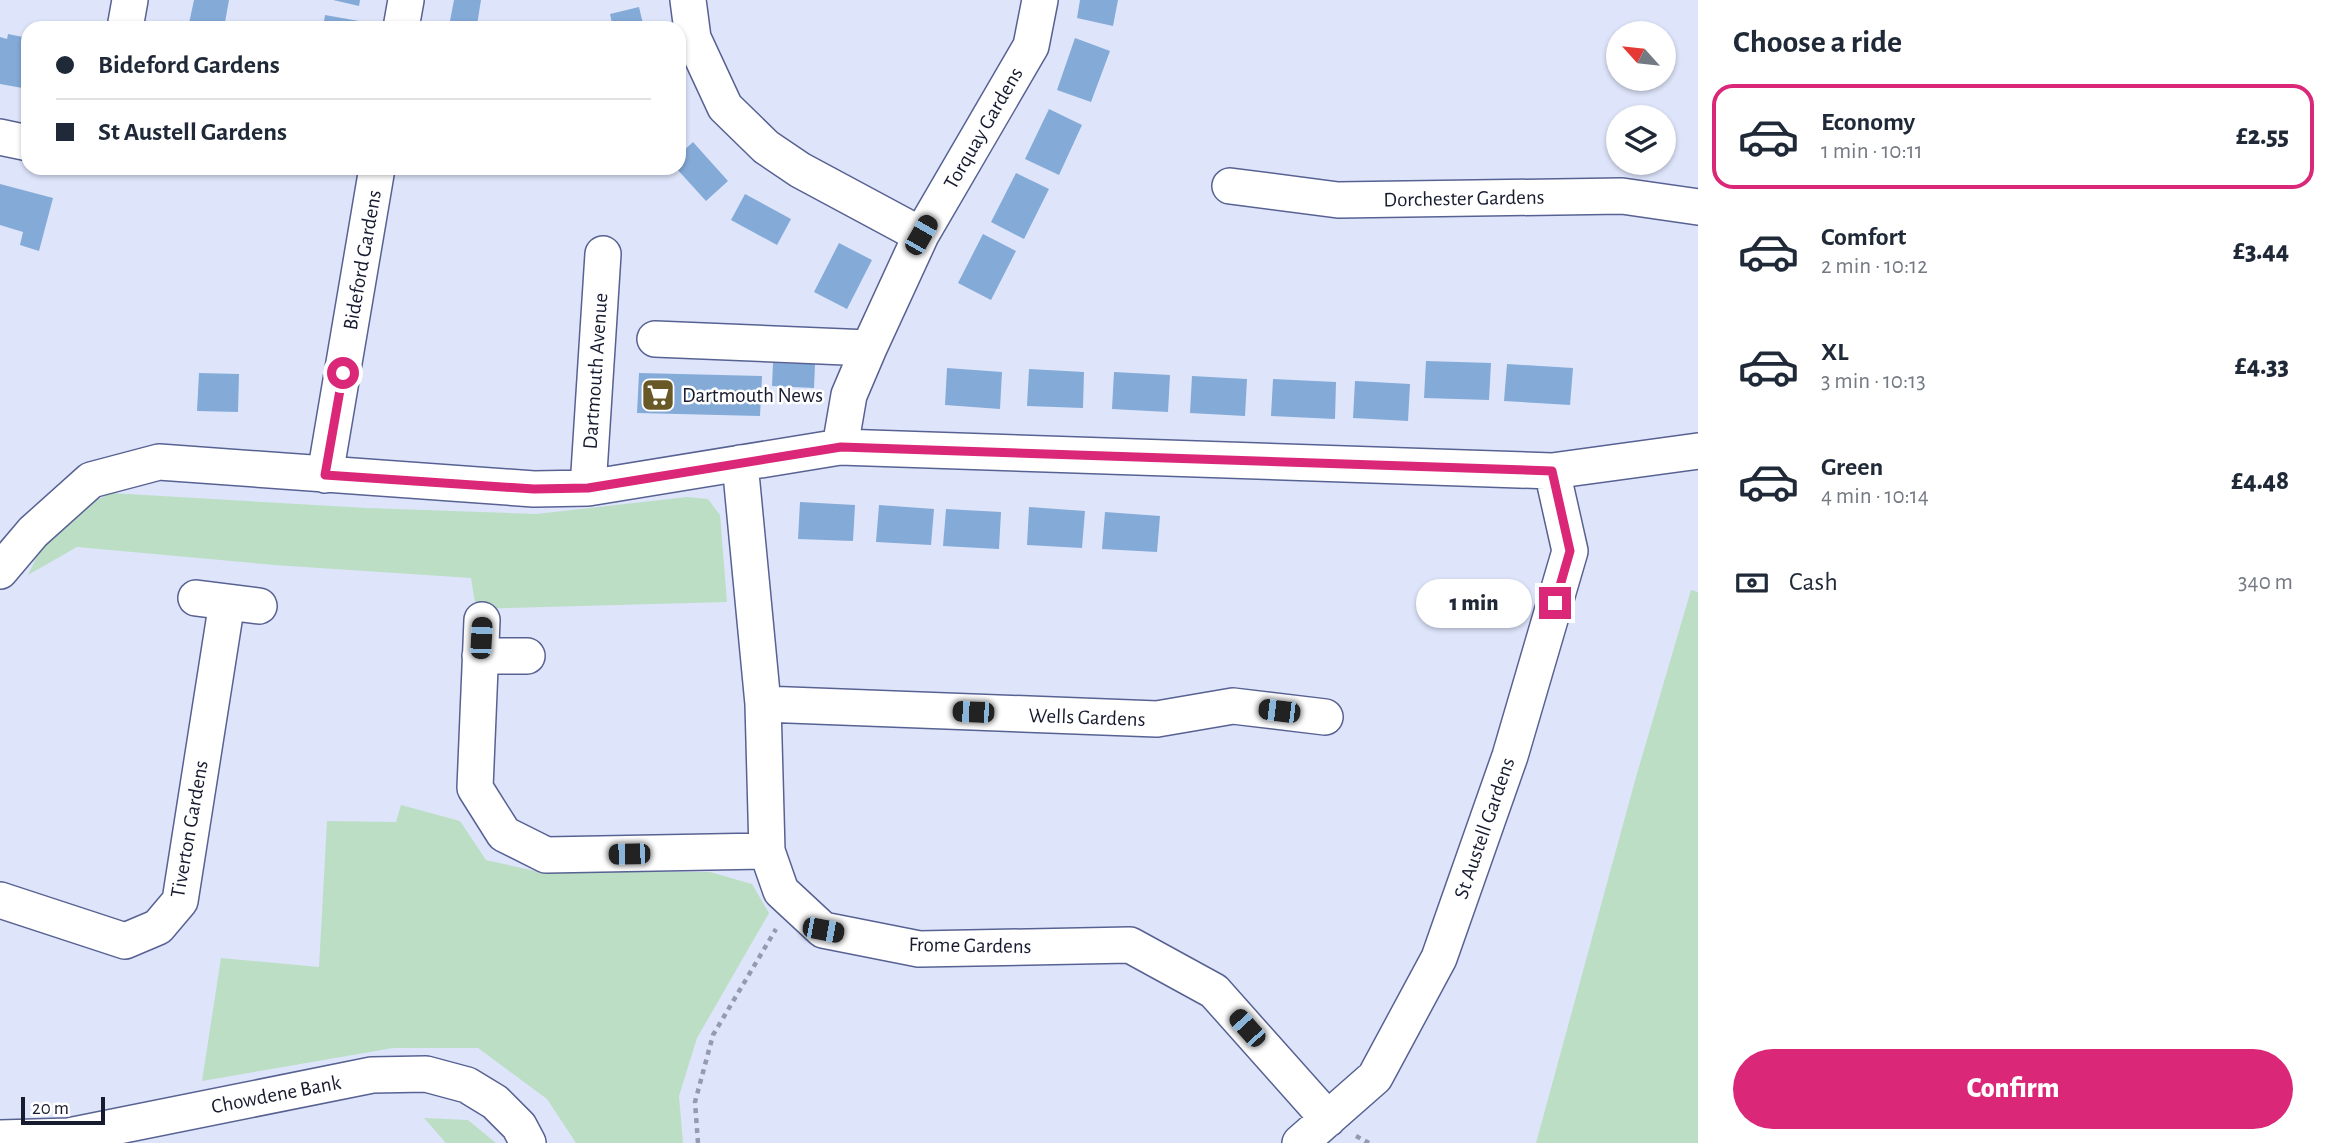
<!DOCTYPE html>
<meta charset="utf-8">
<style>
body{margin:0;font-family:"Alegreya Sans",sans-serif;background:#f2f2f3;color:#1f2937;height:100vh;display:flex;flex-direction:column;font-size:26px;white-space:nowrap}
*{box-sizing:border-box;margin:0}
p{font-size:23px;color:#747a83}
.icon{flex:none;width:38px;height:38px;fill:none;stroke:currentColor;stroke-width:2;stroke-linecap:round;stroke-linejoin:round}
.map{position:relative;flex:1;overflow:hidden}
.sheet{display:flex;flex-direction:column;background:#fff;width:630px}
.sheet>*{flex:none}
.guide{position:absolute;left:21px;top:21px;width:665px;height:154px;border-radius:21px;box-shadow:0 2px 5px #0004;display:grid;align-content:center;height:154px;padding:0 35px;background:#fff}
.needle{width:46px;rotate:297deg}
.controls{position:absolute;left:1606px;top:21px;display:grid;gap:14px}
.controls a{display:grid;place-items:center;width:70px;height:70px;border-radius:50%;background:#fff;box-shadow:0 2px 5px #0004;font-size:35px}
.scale{position:absolute;left:21px;bottom:18px;width:84px;box-sizing:border-box;padding-left:7px;border:4px solid #161b2f;border-top:0;font-size:19px;line-height:24px;white-space:nowrap;color:#161b2f;-webkit-text-stroke:5px #fff;paint-order:stroke}
.end{position:absolute;width:32px;height:32px;margin:-16px;border:9px solid #db2777;background:#fff;box-shadow:0 0 0 4px #fff}
.from{border-radius:50%}
.bubble{position:absolute;height:49px;border-radius:24px;background:#fff;box-shadow:0 2px 5px #0004;font-size:23px;font-weight:800;line-height:49px;text-align:center}
.car{position:absolute;width:21px;height:42px;margin:-21px -10px;border-radius:9px;box-shadow:0 0 5px 2px #0007;background:linear-gradient(#222 24%,#8ab4d8 0 40%,#222 0 76%,#8ab4d8 0 86%,#222 0)}
.guide b{display:flex;align-items:center;gap:24px;height:66px;font-size:26px}
.guide b+b{border-top:2px solid #e0e1e3}
.guide i{width:18px;height:18px;background:#1f2937}
ul{padding:0;list-style:none}
li{display:flex;align-items:center;gap:21px;height:105px;margin:0 14px 10px;padding:0 21px;border:4px solid transparent;border-radius:21px}
li div{flex:1}
li b{display:block;font-size:26px}
li em{font-style:normal;font-weight:800}
li.active{border-color:#db2777}
li>.icon{width:63px;height:63px;stroke-width:1.5}
h2{padding:0 35px;font-size:32px;line-height:84px}
.pay{display:flex;align-items:center;gap:18px;height:77px;padding:0 35px;font-size:26px}
.pay p{margin-inline-start:auto}
.primary-button{display:flex;gap:14px;margin-top:auto;padding:14px 35px}
.primary-button a{flex:1;height:80px;border-radius:42px;background:#db2777;color:#fff;font-size:28px;font-weight:800;line-height:80px;text-align:center}
main{display:flex;flex:1;min-height:0}
.map>svg:first-child{display:block}
.green{fill:#bcdec5}
.building{fill:#84aad7}
.lines{fill:none;stroke-linecap:round;stroke-linejoin:round}
.minor-casing{stroke:#576292;stroke-width:38}
.path{stroke:#949aaf;stroke-width:4.5;stroke-dasharray:5 5;stroke-linecap:butt}
.minor{stroke:#fff;stroke-width:35}
.route{stroke:#db2777;stroke-width:9}
.labels{text-anchor:middle;stroke-width:5;stroke-linejoin:round;paint-order:stroke}
.street-label{font-size:21px;fill:#161b2f;stroke:#fff}
.poi-label{font-size:21px;fill:#161b2f;stroke:#fff;text-anchor:start}
</style>
<main>
<div class="map">
<svg width="1698" height="1143" viewBox="0 0 1698 1143">
<rect width="100%" height="100%" fill="#dee5fb"/>
<path class="green" d="M110,493l257,15 169,6 151,-17 21,2 12,16 7,87 -251,7 -5,-31 -197,-13 -197,-18 -49,28 13,-27 32,-35z
M1691,590l7,2v551h-162l100,-366z
M401,805l59,16 26,39 54,12h170l42,12 17,29 -72,125 -18,58 4,47h-107l-29,-44 -69,-51h-85l-191,33 19,-123 98,9 8,-146 69,1z
M424,1118l44,2 28,23h-50z"/>
<path class="building" d="M194,0h35l-5,28h-36z
M333,0h27l-1,6z
M454,0h27l-4,25 -27,-4z
M1080,0h38l-5,26 -36,-8z
M639,7l5,21h-31l-3,-14z
M325,15l34,6 -2,7h-34z
M8,34l20,4v51l-28,-5v-47l7,2z
M1075,38l35,13 -19,51 -34,-12z
M1049,109l33,16 -23,50 -34,-16z
M693,142l35,39 -22,20 -30,-33h3v-13z
M1016,173l33,16 -25,50 -33,-17z
M0,184l53,14 -14,53 -19,-6 3,-13 -23,-7z
M745,194l46,25 -14,26 -46,-25z
M983,234l33,17 -25,49 -33,-17z
M839,243l33,17 -25,49 -33,-17z
M1426,361l65,2 -2,37 -65,-2z
M773,363l42,1 -1,24 -42,-2z
M1507,364l66,4 -3,37 -66,-4z
M947,368l55,4 -2,37 -55,-4z
M1029,369l55,3 -1,36 -56,-2z
M1114,372l56,3 -2,37 -56,-3z
M199,373l40,1 -1,38 -41,-1z
M639,373l123,3 -2,40 -123,-3z
M1192,376l55,3 -2,37 -55,-3z
M1273,379l63,3 -1,37 -64,-3z
M1355,381l55,3 -2,37 -55,-3z
M800,502l55,3 -2,36 -55,-2z
M879,505l55,4 -3,36 -55,-3z
M1029,507l56,4 -3,37 -55,-3z
M946,509l55,3 -2,37 -56,-3z
M1105,512l55,4 -3,36 -55,-3z"/>
<g class="lines">
<defs>
<path id="minor" d="M688,0l5,38 32,69 41,40 34,23 121,65
M125,28l5,-28
M401,28l5,-28
M0,137l28,6
M1230,186l108,14 284,-4 76,11
M655,339l214,9
M840,447l9,-52 20,-47 52,-113 110,-189 9,-46
M740,463l23,241 4,147 14,40 42,39 96,19 211,-4 84,46 114,128
M325,475l52,-307
M588,488l15,-234
M0,571l33,-39 58,-52 68,-18 375,27 54,-1 252,-41 712,24 146,-20
M196,598l63,8
M482,620l-7,168 29,46 42,21 221,-4
M480,656h47
M763,704l394,15 76,-13 92,11
M0,900l125,41 33,-14 22,-26 47,-299
M0,1138l69,-2 303,-61 54,-1 41,11 28,17 24,24 9,17
M1300,1143l75,-66 64,-119 71,-202 60,-205 -18,-80"/>
</defs>
<use href="#minor" class="minor-casing"/>
<path class="path" d="M1356,1136l13,7
M698,1143l-3,-41 18,-67 63,-106"/>
<use href="#minor" class="minor"/>
</g>
<g class="lines">
<path class="route" d="M343,373l-18,102 209,14 54,-1 253,-41 711,24 18,80 -15,52"/>
</g>
<defs>
<symbol id="supermarket-square" viewBox="-11 -11 22 22"><rect x="-9" y="-9" width="18" height="18" rx="4" fill="#685926" stroke="#fff"/><path d="M-6-5.5h2.5l.6 2H6L4.5 2H-2.5L-4.4-4H-6ZM-1.5 3.2a1.3 1.3 0 1 0 .1 0ZM3 3.2a1.3 1.3 0 1 0 .1 0Z" fill="#fff"/></symbol>
</defs>
<g fill-rule="evenodd">
<use href="#supermarket-square" x="639" y="376" width="38" height="38"/>
</g>
<g class="labels">
<g class="street-label">
<text transform="translate(983 128) rotate(-60)" y="7">Torquay Gardens</text>
<text transform="translate(1464 198) rotate(-1)" y="7">Dorchester Gardens</text>
<text transform="translate(362 260) rotate(-80)" y="7">Bideford Gardens</text>
<text transform="translate(595 371) rotate(-86)" y="7">Dartmouth Avenue</text>
<text transform="translate(1087 717) rotate(2)" y="7">Wells Gardens</text>
<text transform="translate(1484 828) rotate(-71)" y="7">St Austell Gardens</text>
<text transform="translate(189 829) rotate(-80)" y="7">Tiverton Gardens</text>
<text transform="translate(970 945) rotate(1)" y="7">Frome Gardens</text>
<text transform="translate(276 1094) rotate(-11)" y="7">Chowdene Bank</text>
</g>
<g class="poi-label">
<text x="682" y="402">Dartmouth News</text>
</g>
</g>
</svg>
<div class="controls">
<a><svg class="needle" viewBox="-14 -14 28 28"><path d="M0-13l5 13h-10z" fill="#e53935"/><path d="M0 13l5-13h-10z" fill="#747a83"/></svg></a>
<a><svg class="icon" aria-label="layers" viewBox="0 0 24 24"><path d="M12 4l9 5-9 5-9-5zM3 14l9 5 9-5"/></svg></a>
</div>
<div class="scale">20 m</div>
<i class="end from" style="left:343px;top:373px"></i>
<i class="end" style="left:1555px;top:603px"></i>
<div class="bubble" style="left:1416px;top:579px;width:116px">1 min</div>
<i class="car" style="left:921px;top:235px;rotate:30deg"></i>
<i class="car" style="left:481px;top:638px;rotate:3deg"></i>
<i class="car" style="left:1279px;top:711px;rotate:277deg"></i>
<i class="car" style="left:973px;top:712px;rotate:272deg"></i>
<i class="car" style="left:629px;top:854px;rotate:269deg"></i>
<i class="car" style="left:823px;top:930px;rotate:101deg"></i>
<i class="car" style="left:1247px;top:1028px;rotate:318deg"></i>
<div class="guide">
<b><i class="from"></i>Bideford Gardens</b>
<b><i></i>St Austell Gardens</b>
</div>
</div>
<section class="sheet">
<h2>Choose a ride</h2>
<ul>
<li class="active"><svg class="icon" aria-label="car" viewBox="0 0 24 24"><path d="M5 17H2v-5l4-1 3-4h7l3 4 3 1v5h-3M9 17h6M6 11h13"/><circle cx="7" cy="17" r="2"/><circle cx="17" cy="17" r="2"/></svg><div><b>Economy</b><p>1 min · 10:11</p></div><em>£2.55</em></li>
<li><svg class="icon" aria-label="car" viewBox="0 0 24 24"><path d="M5 17H2v-5l4-1 3-4h7l3 4 3 1v5h-3M9 17h6M6 11h13"/><circle cx="7" cy="17" r="2"/><circle cx="17" cy="17" r="2"/></svg><div><b>Comfort</b><p>2 min · 10:12</p></div><em>£3.44</em></li>
<li><svg class="icon" aria-label="car" viewBox="0 0 24 24"><path d="M5 17H2v-5l4-1 3-4h7l3 4 3 1v5h-3M9 17h6M6 11h13"/><circle cx="7" cy="17" r="2"/><circle cx="17" cy="17" r="2"/></svg><div><b>XL</b><p>3 min · 10:13</p></div><em>£4.33</em></li>
<li><svg class="icon" aria-label="car" viewBox="0 0 24 24"><path d="M5 17H2v-5l4-1 3-4h7l3 4 3 1v5h-3M9 17h6M6 11h13"/><circle cx="7" cy="17" r="2"/><circle cx="17" cy="17" r="2"/></svg><div><b>Green</b><p>4 min · 10:14</p></div><em>£4.48</em></li>
</ul>
<div class="pay"><svg class="icon" aria-label="cash" viewBox="0 0 24 24"><path d="M3 7h18v10H3z"/><circle cx="12" cy="12" r="2"/></svg>Cash<p>340 m</p></div>
<div class="primary-button"><a>Confirm</a></div>
</section>
</main>
